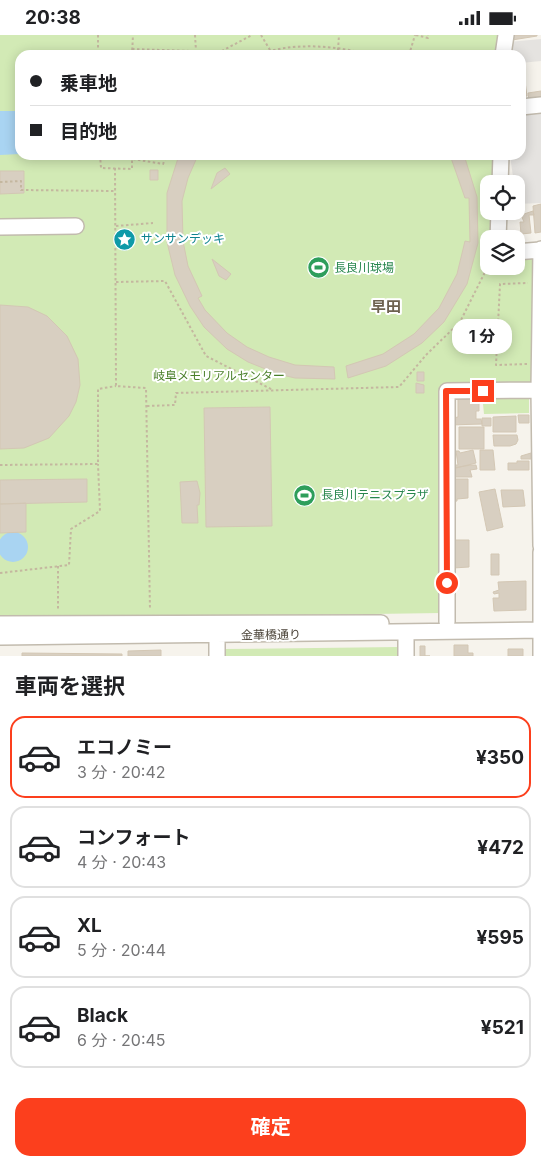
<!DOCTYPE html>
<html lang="ja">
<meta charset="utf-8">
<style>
body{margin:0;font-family:Inter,"Noto Sans JP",sans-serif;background:#f6f6f6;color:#202124;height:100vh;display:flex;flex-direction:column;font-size:19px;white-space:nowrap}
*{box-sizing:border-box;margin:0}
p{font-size:16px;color:#757577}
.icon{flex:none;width:28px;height:28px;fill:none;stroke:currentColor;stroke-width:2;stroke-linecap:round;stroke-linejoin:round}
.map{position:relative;height:621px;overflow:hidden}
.sheet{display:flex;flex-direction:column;background:#fff;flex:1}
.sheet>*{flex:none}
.hud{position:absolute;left:15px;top:15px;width:511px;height:110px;border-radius:15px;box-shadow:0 2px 12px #0003;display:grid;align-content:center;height:110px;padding:0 15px;background:#fff}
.controls{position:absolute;left:480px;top:140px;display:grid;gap:10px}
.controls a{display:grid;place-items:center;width:45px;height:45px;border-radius:10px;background:#fff;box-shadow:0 2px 12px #0003;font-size:25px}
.end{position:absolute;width:22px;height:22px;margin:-11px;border:6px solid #fc3f1d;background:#fff;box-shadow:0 0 0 2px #fff}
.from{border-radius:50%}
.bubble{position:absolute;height:35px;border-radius:15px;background:#fff;box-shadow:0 2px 12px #0003;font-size:16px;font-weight:700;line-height:35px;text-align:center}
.hud b{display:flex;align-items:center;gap:18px;height:48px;font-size:19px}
.hud b+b{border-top:1px solid #e0e0e0}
.hud i{width:12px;height:12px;background:#202124}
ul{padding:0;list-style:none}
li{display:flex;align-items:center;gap:15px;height:82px;margin:0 10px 8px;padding:0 5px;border:2px solid #e0e0e0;border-radius:15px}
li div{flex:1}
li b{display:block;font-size:19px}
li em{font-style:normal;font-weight:700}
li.current{border-color:#fc3f1d}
li>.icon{width:45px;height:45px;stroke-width:1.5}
h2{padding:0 15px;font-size:22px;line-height:60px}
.button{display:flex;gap:10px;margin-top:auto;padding:10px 15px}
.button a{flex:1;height:58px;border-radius:15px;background:#fc3f1d;color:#fff;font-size:20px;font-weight:700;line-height:58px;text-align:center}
.status{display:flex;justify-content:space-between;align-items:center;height:35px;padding:0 25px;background:#fff;direction:ltr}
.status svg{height:14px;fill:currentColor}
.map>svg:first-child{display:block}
.green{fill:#d2eab5}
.parking{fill:#e5e3e0}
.water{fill:#a9d4f2}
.building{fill:#d8cfc1;stroke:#d3c7b4}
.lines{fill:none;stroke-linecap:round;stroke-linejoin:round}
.minor-casing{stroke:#c2bbae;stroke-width:18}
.path{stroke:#c4b79f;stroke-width:2;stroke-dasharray:2.5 2.5;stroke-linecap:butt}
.minor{stroke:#fff;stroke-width:15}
.route{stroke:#fc3f1d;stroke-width:6}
.labels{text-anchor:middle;stroke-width:4;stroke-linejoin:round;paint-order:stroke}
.culture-label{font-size:12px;fill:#0d838f;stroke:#fff;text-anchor:start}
.leisure-label{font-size:12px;fill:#27864d;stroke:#fff;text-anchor:start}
.park-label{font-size:12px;fill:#4a7f2a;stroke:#fff}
.street-label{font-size:12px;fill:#4b4439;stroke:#fff}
.quarter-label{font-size:15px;font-weight:bold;fill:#6e6250;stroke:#fff}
</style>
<div class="status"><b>20:38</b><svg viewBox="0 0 49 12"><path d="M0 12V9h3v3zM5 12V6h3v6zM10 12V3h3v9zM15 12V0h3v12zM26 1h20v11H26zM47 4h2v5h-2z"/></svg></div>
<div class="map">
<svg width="541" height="621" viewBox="0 0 541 621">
<rect width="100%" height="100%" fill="#f6f3ec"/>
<path class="green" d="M0,0h502l-3,20h-479v100h474l3,29h-8v27h6l-2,28h-4v27h27v-9l17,-1 3,4 -2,123 -9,3 -86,2 2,225 -353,5 -88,-2z
M482,359l47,2v17l-45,1z
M399,612v9h-176v-7z"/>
<path class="parking" d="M541,4v22l-20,2v-8h-16l2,-13z
M541,72v96l-25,1v-20h-2l-4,-29h11v-46z"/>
<path class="water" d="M0,76h20v43l-20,1z
M-2 512a15 15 0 1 1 30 0a15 15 0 1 1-30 0Z"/>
<path class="building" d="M512,0h25v1l-25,4z
M521,32h2l4,29 -6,1z
M541,56v8l-12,2 -1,-8z
M179,120h19l-10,23 -6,23 1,40 5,25 14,30 -4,2 7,12 22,23 20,14 22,10 26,8 39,2 1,12 -40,-1 -17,-4 -30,-12 -21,-13 -23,-22 -14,-21 -15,-31 -8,-33v-49z
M450,120h14l13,42 1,46 -11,41 -23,38 -22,21 -36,23 -38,12 -2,-12 37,-12 31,-20 25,-26 18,-34 8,-33 5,1 -1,-44h-4z
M225,133l5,6 -19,15 6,-16z
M150,135h8v10h-8z
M0,136h24v22l-24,1z
M541,169v28l-6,1 -2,-27z
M533,176l1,4h-5l2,18 -10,1 -1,-12h4l-3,-7z
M212,224l19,15 -5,6 -7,-4z
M0,270l28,2 19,9 20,20 11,23 2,26 -4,17 -7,14 -20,22 -25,10 -24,1z
M417,337h7v9h-7z
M416,348l8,2v8h-8z
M458,361l21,3v12h-3v8h5l1,5 -33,1v-6l9,-2z
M270,372l2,119 -66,1 -2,-119z
M518,380h11v8h-10z
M516,381v16h-23v-15z
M482,383h9v8h-9z
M459,392h25v22h-25z
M493,400h24l1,5 -2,4 -6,2h-16z
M473,415l3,13 -20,5 -1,-3h3l-2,-14h3l1,2z
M480,415h13l2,20h-15z
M531,418v6h-10v-3z
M517,426h12v9h-21v-7h9z
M471,430h5l1,4 -7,1 2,7h-17l-2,-9z
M87,444v23l-87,2v-24z
M451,444h17v19l-11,1v2l-6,1z
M197,446l3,12 -1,12h-2l1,18h-16l-2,-41z
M495,454l8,38 -16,4 -8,-39z
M501,455h22l2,16 -22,1z
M26,468v29l-26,1v-29z
M454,505h15v27l-16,1z
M491,519h8v21h-8z
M526,546v29l-32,1 -1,-13h6v-5l-5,1 -1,-2 6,-2 -1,-8z
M454,610h14v8h5v3h-19z
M420,611h5v10h5h-10z
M508,614h15v7h-15z
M161,615v6h-33v-5z
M22,618l100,1v2h-100z"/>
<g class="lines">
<defs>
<path id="minor" d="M503,20l3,-20
M521,72l20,-2
M500,149l1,-29
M0,192l76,-1
M498,204l1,-28
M541,214l-2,141 2,156
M516,217l24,-2
M447,587v-231l94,-1
M0,589l381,-1
M406,598v23
M217,600v21
M0,602l541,-7
M541,621v-104"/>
</defs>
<use href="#minor" class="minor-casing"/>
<path class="path" d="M98,0v20
M195,0l1,16
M261,0l9,15
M416,0l12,3v-3
M132,14l88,3 32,-17
M338,15l1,-15
M132,20l1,-20
M259,20c28,-13 80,-10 109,0
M409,20l6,-20
M100,120l1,13 31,1v-14
M133,124l30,5 4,-9
M115,133l1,218 30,2 4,222
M0,147l21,-1v9l94,1
M116,191l37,-3
M116,247l49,-1 41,75 67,34
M527,329l-31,1 4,-81 28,-1
M147,371l28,-1 1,-12 223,-6 27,-32 34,-33 29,-58
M0,430l98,-1v-75l18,-3
M58,531v44
M0,538l69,-8 2,-36 29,-18 -2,-47"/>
<use href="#minor" class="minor"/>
</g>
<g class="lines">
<path class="route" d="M447,548l-1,-192h37"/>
</g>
<defs>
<symbol id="sight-disc" viewBox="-11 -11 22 22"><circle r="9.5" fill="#0f9aa8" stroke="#fff"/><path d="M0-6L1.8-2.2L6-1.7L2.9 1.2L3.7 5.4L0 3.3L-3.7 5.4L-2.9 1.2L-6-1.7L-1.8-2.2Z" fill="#fff"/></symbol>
<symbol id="stadium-disc" viewBox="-11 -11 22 22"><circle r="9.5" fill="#2e9e5b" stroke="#fff"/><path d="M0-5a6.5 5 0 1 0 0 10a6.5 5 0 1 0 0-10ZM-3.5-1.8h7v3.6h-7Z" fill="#fff"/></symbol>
</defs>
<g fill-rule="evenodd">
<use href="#sight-disc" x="112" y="192" width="25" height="25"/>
<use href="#stadium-disc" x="306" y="220" width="25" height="25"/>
<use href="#stadium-disc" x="292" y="448" width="25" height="25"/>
</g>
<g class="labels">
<g class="culture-label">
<text x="141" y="208">サンサンデッキ</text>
</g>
<g class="leisure-label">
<text x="334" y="237">長良川球場</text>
<text x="321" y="464">長良川テニスプラザ</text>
</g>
<g class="park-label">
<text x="219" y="345">岐阜メモリアルセンター</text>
</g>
<g class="street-label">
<text transform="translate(271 600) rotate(-1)" y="4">金華橋通り</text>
</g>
<g class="quarter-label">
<text x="386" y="277">早田</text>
</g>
</g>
</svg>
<div class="controls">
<a><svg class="icon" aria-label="locate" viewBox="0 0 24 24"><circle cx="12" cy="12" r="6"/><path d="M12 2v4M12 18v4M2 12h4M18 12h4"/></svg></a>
<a><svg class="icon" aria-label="layers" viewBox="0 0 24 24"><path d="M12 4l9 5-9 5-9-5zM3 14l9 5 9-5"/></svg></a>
</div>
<i class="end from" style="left:447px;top:548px"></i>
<i class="end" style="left:483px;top:356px"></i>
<div class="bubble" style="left:452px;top:284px;width:60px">1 分</div>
<div class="hud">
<b><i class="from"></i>乗車地</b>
<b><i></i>目的地</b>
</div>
</div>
<section class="sheet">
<h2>車両を選択</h2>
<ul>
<li class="current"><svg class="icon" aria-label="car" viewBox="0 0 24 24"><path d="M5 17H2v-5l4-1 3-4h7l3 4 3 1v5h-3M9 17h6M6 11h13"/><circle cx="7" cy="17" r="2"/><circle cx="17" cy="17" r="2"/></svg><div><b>エコノミー</b><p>3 分 · 20:42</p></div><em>¥350</em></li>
<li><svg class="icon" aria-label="car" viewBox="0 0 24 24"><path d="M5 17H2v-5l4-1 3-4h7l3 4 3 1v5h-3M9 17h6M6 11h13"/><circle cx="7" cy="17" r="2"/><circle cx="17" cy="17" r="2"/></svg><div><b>コンフォート</b><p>4 分 · 20:43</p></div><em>¥472</em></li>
<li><svg class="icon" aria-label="car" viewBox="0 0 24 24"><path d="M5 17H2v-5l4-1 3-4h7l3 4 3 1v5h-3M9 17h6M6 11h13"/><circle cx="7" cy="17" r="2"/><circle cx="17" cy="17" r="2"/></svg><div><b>XL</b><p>5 分 · 20:44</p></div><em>¥595</em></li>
<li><svg class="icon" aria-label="car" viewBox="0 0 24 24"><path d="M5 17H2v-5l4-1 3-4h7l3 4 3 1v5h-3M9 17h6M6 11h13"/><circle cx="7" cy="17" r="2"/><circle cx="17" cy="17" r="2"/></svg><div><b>Black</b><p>6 分 · 20:45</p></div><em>¥521</em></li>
</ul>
<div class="button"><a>確定</a></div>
</section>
